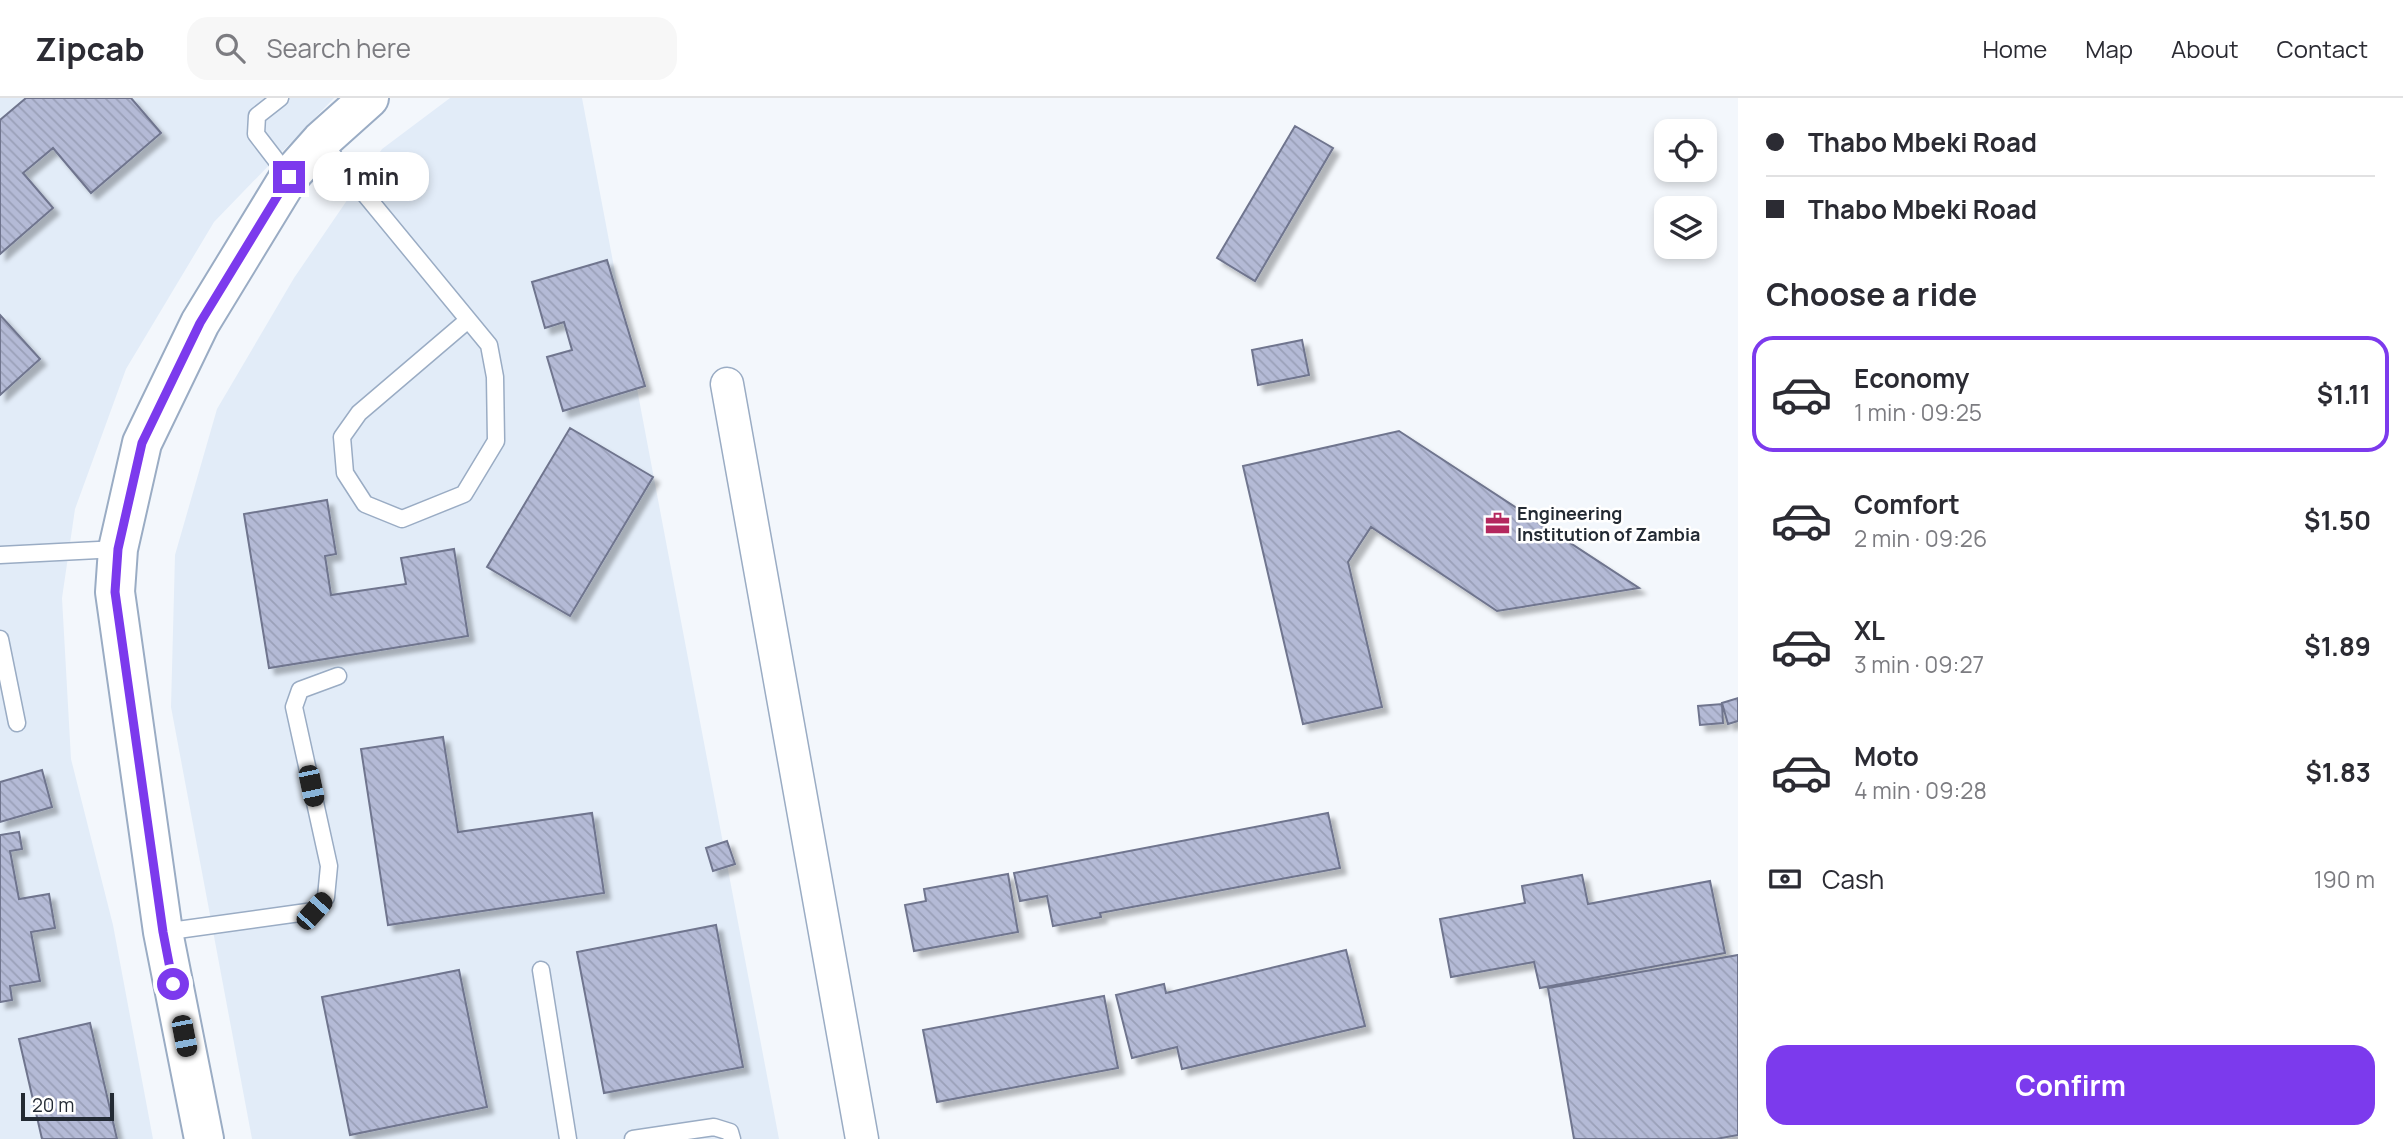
<!DOCTYPE html>
<meta charset="utf-8">
<style>
body{margin:0;font-family:Manrope,sans-serif;background:#f7f7f7;color:#2b2b33;height:100vh;display:flex;flex-direction:column;font-size:26px;white-space:nowrap}
*{box-sizing:border-box;margin:0}
p{font-size:23px;color:#7c7c81}
.icon{flex:none;width:38px;height:38px;fill:none;stroke:currentColor;stroke-width:2;stroke-linecap:round;stroke-linejoin:round}
.map{position:relative;flex:1;overflow:hidden}
.drawer{display:flex;flex-direction:column;background:#fff;width:665px}
.drawer>*{flex:none}
.banner{display:grid;align-content:center;height:154px;padding:0 28px;background:#fff}
.controls{position:absolute;left:1654px;top:21px;display:grid;gap:14px}
.controls a{display:grid;place-items:center;width:63px;height:63px;border-radius:14px;background:#fff;box-shadow:0 4px 10px #0003;font-size:35px}
.scale{position:absolute;left:21px;bottom:18px;width:93px;box-sizing:border-box;padding-left:7px;border:4px solid #232a33;border-top:0;font-size:19px;line-height:24px;white-space:nowrap;color:#232a33;-webkit-text-stroke:5px #fff;paint-order:stroke}
.end{position:absolute;width:32px;height:32px;margin:-16px;border:9px solid #7c3aed;background:#fff;box-shadow:0 0 0 4px #fff}
.from{border-radius:50%}
.bubble{position:absolute;height:49px;border-radius:21px;background:#fff;box-shadow:0 4px 10px #0003;font-size:23px;font-weight:700;line-height:49px;text-align:center}
.car{position:absolute;width:21px;height:42px;margin:-21px -10px;border-radius:9px;box-shadow:0 0 5px 2px #0007;background:linear-gradient(#222 24%,#8ab4d8 0 40%,#222 0 76%,#8ab4d8 0 86%,#222 0)}
.banner b{display:flex;align-items:center;gap:24px;height:66px;font-size:26px}
.banner b+b{border-top:2px solid #e1e1e2}
.banner i{width:18px;height:18px;background:#2b2b33}
ul{padding:0;list-style:none}
li{display:flex;align-items:center;gap:21px;height:116px;margin:0 14px 10px;padding:0 14px;border:4px solid transparent;border-radius:21px}
li div{flex:1}
li b{display:block;font-size:26px}
li em{font-style:normal;font-weight:700}
li.current{border-color:#7c3aed}
li>.icon{width:63px;height:63px;stroke-width:1.5}
h2{padding:0 28px;font-size:32px;line-height:84px}
.pay{display:flex;align-items:center;gap:18px;height:77px;padding:0 28px;font-size:26px}
.pay p{margin-inline-start:auto}
.action{display:flex;gap:14px;margin-top:auto;padding:14px 28px}
.action a{flex:1;height:80px;border-radius:21px;background:#7c3aed;color:#fff;font-size:28px;font-weight:700;line-height:80px;text-align:center}
header{display:flex;align-items:center;gap:42px;box-sizing:border-box;height:98px;padding:0 35px;background:#fff;border-bottom:2px solid #e1e1e2}
header strong{font-size:33px}
nav{display:flex;gap:38px;margin-inline-start:auto;font-size:24px}
.search{width:490px;height:63px;background:#f7f7f7;display:flex;align-items:center;gap:18px;box-sizing:border-box;padding:0 24px;border-radius:21px;color:#7c7c81;font-size:26px}
main{display:flex;flex:1;min-height:0}
.map>svg:first-child{display:block}
.built{fill:#e2ecf8}
.building{fill:url(#building-back-hatch);stroke:#6f758e;stroke-width:2;filter:url(#shadow)}
.lines{fill:none;stroke-linecap:round;stroke-linejoin:round}
.lane-casing{stroke:#9aacc4;stroke-width:19}
.street-casing{stroke:#9aacc4;stroke-width:35}
.secondary-casing{stroke:#9aacc4;stroke-width:42}
.lane{stroke:#fff;stroke-width:16}
.street{stroke:#fff;stroke-width:32}
.secondary{stroke:#fff;stroke-width:38}
.route{stroke:#7c3aed;stroke-width:9}
.labels{text-anchor:middle;stroke-width:5;stroke-linejoin:round;paint-order:stroke}
.poi-label{font-size:18px;font-weight:bold;fill:#232a33;stroke:#fff;text-anchor:start}
</style>
<header>
<strong>Zipcab</strong>
<div class="search"><svg class="icon" aria-label="search" viewBox="0 0 24 24"><circle cx="10" cy="10" r="6"/><path d="M15 15l6 6"/></svg>Search here</div>
<nav><a>Home</a><a>Map</a><a>About</a><a>Contact</a></nav>
</header>
<main>
<div class="map">
<svg width="1738" height="1041" viewBox="0 0 1738 1041">
<defs>
<pattern id="building-back-hatch" width="6" height="6" patternUnits="userSpaceOnUse" patternTransform="scale(1.75)"><rect width="6" height="6" fill="#b4bad6"/><path d="M-1 5l2 2M0 0l6 6M5-1l2 2" fill="none" stroke="#9aa0b8"/></pattern>
<filter id="shadow"><feDropShadow dx="6" dy="6" stdDeviation="2" flood-color="#0004"/></filter>
</defs>
<rect width="100%" height="100%" fill="#f3f7fc"/>
<path class="built" d="M0,0h334l-120,124 -88,147 -51,140 -13,89 9,161 42,166 40,214h-153z
M450,0h132l197,1041h-527l-81,-432 4,-152 42,-146 77,-131 88,-129z"/>
<path class="building" d="M26,0h105l30,35 -70,60 -38,-45 -30,25 30,35 -53,46v-134z
M1295,28l38,22 -78,133 -38,-23z
M607,162l38,126 -82,25 -16,-54 25,-7 -8,-28 -19,6 -13,-46z
M0,217l40,44 -40,36z
M1302,242l7,35 -51,10 -6,-35z
M570,330l83,49 -83,139 -83,-49z
M1399,333l240,157 -142,23 -126,-84 -23,35 34,145 -79,17 -60,-258z
M327,402l9,54 -11,2 6,39 75,-11 -5,-26 53,-9 14,87 -199,32 -25,-154z
M1738,600v23l-10,3 -6,-21z
M1722,606l1,19 -23,2 -2,-19z
M443,639l15,95 134,-19 12,80 -216,32 -27,-176z
M42,672l10,37 -52,15v-40z
M1328,715l12,55 -240,45 1,4 -48,9 -6,-30 -27,5 -6,-28z
M19,734l3,17 -12,2 9,48 30,-5 6,34 -24,4 9,49 -30,5 2,14 -12,2v-167z
M727,743l8,23 -22,7 -7,-23z
M1008,776l10,58 -104,19 -9,-46 21,-4 -2,-12z
M1582,777l6,29 122,-23 15,72 -185,35 -6,-26 -83,15 -11,-58 85,-16 -3,-17z
M716,827l27,142 -139,26 -27,-141z
M1346,852l19,76 -183,43 -5,-22 -45,11 -16,-63 48,-11 2,9z
M1738,857v180l-22,4h-142l-26,-151z
M459,872l28,137 -137,28 -28,-138z
M1104,898l14,72 -181,34 -14,-72z
M90,925l27,116h-75l-23,-100z"/>
<g class="lines">
<defs>
<path id="lane" d="M280,0l-23,18 -1,18 33,43
M321,43l168,204 6,32 1,64 -32,53 -62,25 -37,-15 -20,-31 -3,-36 17,-24 109,-93
M0,457l118,-6
M0,541l17,84
M163,834l151,-21 12,-14 3,-31 -35,-159 6,-17 38,-14
M541,872l27,169
M633,1041l81,-12 16,5 2,7"/>
<path id="street" d="M727,286l135,755"/>
<path id="secondary" d="M204,1041l-41,-207 -48,-340 3,-43 24,-106 58,-120 89,-146 32,-36 48,-43"/>
</defs>
<use href="#lane" class="lane-casing"/>
<use href="#street" class="street-casing"/>
<use href="#secondary" class="secondary-casing"/>
<use href="#lane" class="lane"/>
<use href="#street" class="street"/>
<use href="#secondary" class="secondary"/>
</g>
<g class="lines">
<path class="route" d="M173,886l-10,-52 -48,-340 3,-43 24,-106 58,-120 89,-146"/>
</g>
<defs>
<symbol id="office-bare" viewBox="-9 -9 18 18"><path d="M-6-3h4V-5.5h4V-3h4V5H-6ZM-1-4.5V-3h2v-1.5ZM-6 0V1H6V0Z" fill="#b4275e" stroke="#fff" stroke-width="2.5" paint-order="stroke"/></symbol>
</defs>
<g fill-rule="evenodd">
<use href="#office-bare" x="1480" y="408" width="35" height="35"/>
</g>
<g class="labels">
<g class="poi-label">
<text x="1517" y="422">Engineering<tspan x="1517" dy="21">Institution of Zambia</tspan></text>
</g>
</g>
</svg>
<div class="controls">
<a><svg class="icon" aria-label="locate" viewBox="0 0 24 24"><circle cx="12" cy="12" r="6"/><path d="M12 2v4M12 18v4M2 12h4M18 12h4"/></svg></a>
<a><svg class="icon" aria-label="layers" viewBox="0 0 24 24"><path d="M12 4l9 5-9 5-9-5zM3 14l9 5 9-5"/></svg></a>
</div>
<div class="scale">20 m</div>
<i class="end from" style="left:173px;top:886px"></i>
<i class="end" style="left:289px;top:79px"></i>
<div class="bubble" style="left:313px;top:54px;width:116px">1 min</div>
<i class="car" style="left:311px;top:688px;rotate:168deg"></i>
<i class="car" style="left:314px;top:813px;rotate:42deg"></i>
<i class="car" style="left:184px;top:938px;rotate:169deg"></i>
</div>
<section class="drawer">
<div class="banner">
<b><i class="from"></i>Thabo Mbeki Road</b>
<b><i></i>Thabo Mbeki Road</b>
</div>
<h2>Choose a ride</h2>
<ul>
<li class="current"><svg class="icon" aria-label="car" viewBox="0 0 24 24"><path d="M5 17H2v-5l4-1 3-4h7l3 4 3 1v5h-3M9 17h6M6 11h13"/><circle cx="7" cy="17" r="2"/><circle cx="17" cy="17" r="2"/></svg><div><b>Economy</b><p>1 min · 09:25</p></div><em>$1.11</em></li>
<li><svg class="icon" aria-label="car" viewBox="0 0 24 24"><path d="M5 17H2v-5l4-1 3-4h7l3 4 3 1v5h-3M9 17h6M6 11h13"/><circle cx="7" cy="17" r="2"/><circle cx="17" cy="17" r="2"/></svg><div><b>Comfort</b><p>2 min · 09:26</p></div><em>$1.50</em></li>
<li><svg class="icon" aria-label="car" viewBox="0 0 24 24"><path d="M5 17H2v-5l4-1 3-4h7l3 4 3 1v5h-3M9 17h6M6 11h13"/><circle cx="7" cy="17" r="2"/><circle cx="17" cy="17" r="2"/></svg><div><b>XL</b><p>3 min · 09:27</p></div><em>$1.89</em></li>
<li><svg class="icon" aria-label="car" viewBox="0 0 24 24"><path d="M5 17H2v-5l4-1 3-4h7l3 4 3 1v5h-3M9 17h6M6 11h13"/><circle cx="7" cy="17" r="2"/><circle cx="17" cy="17" r="2"/></svg><div><b>Moto</b><p>4 min · 09:28</p></div><em>$1.83</em></li>
</ul>
<div class="pay"><svg class="icon" aria-label="cash" viewBox="0 0 24 24"><path d="M3 7h18v10H3z"/><circle cx="12" cy="12" r="2"/></svg>Cash<p>190 m</p></div>
<div class="action"><a>Confirm</a></div>
</section>
</main>
